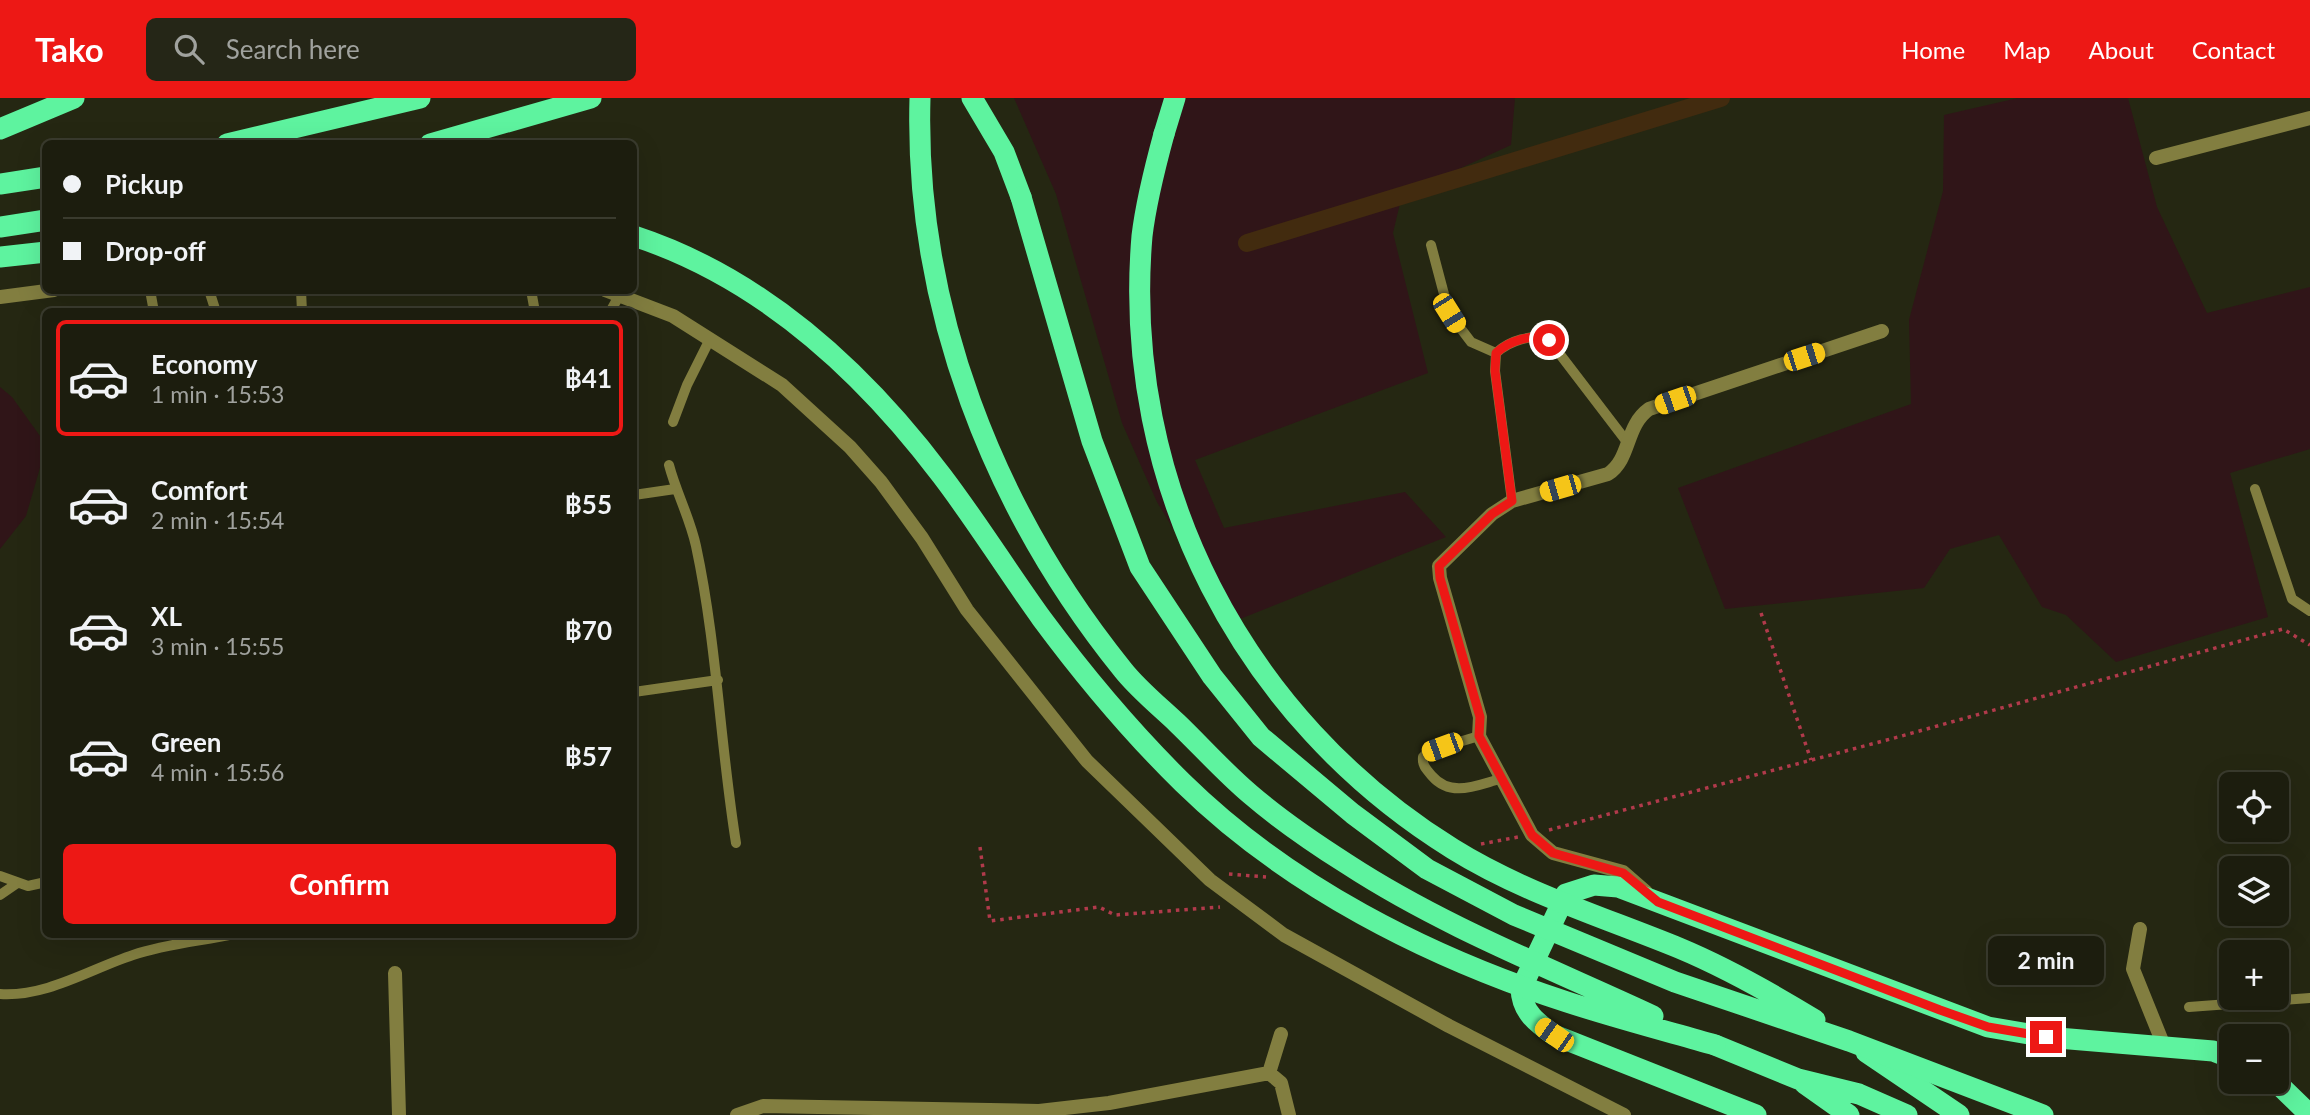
<!DOCTYPE html>
<meta charset="utf-8">
<style>
body{margin:0;font-family:Lato,sans-serif;background:#252617;color:#f1f3f6;height:100vh;display:flex;flex-direction:column;font-size:26px;white-space:nowrap}
*{box-sizing:border-box;margin:0}
p{font-size:23px;color:#a0a29e}
.icon{flex:none;width:38px;height:38px;fill:none;stroke:currentColor;stroke-width:2;stroke-linecap:round;stroke-linejoin:round}
.map{position:relative;flex:1;overflow:hidden}
.sheet{position:absolute;left:42px;top:210px;width:595px;height:630px;display:flex;flex-direction:column;background:#1c1d0e;border-radius:10px;box-shadow:0 7px 28px #0002,0 0 0 2px #3a3b2e}
.sheet>*{flex:none}
.hud{position:absolute;left:42px;top:42px;width:595px;height:154px;border-radius:10px;box-shadow:0 7px 28px #0002,0 0 0 2px #3a3b2e;display:grid;align-content:center;height:154px;padding:0 21px;background:#1c1d0e}
.controls{position:absolute;left:2219px;top:674px;display:grid;gap:14px}
.controls a{display:grid;place-items:center;width:70px;height:70px;border-radius:10px;background:#1c1d0e;box-shadow:0 7px 28px #0002,0 0 0 2px #3a3b2e;font-size:35px}
.end{position:absolute;width:32px;height:32px;margin:-16px;border:9px solid #ed1815;background:#fff;box-shadow:0 0 0 4px #fff}
.from{border-radius:50%}
.bubble{position:absolute;height:49px;border-radius:10px;background:#1c1d0e;box-shadow:0 7px 28px #0002,0 0 0 2px #3a3b2e;font-size:23px;font-weight:700;line-height:49px;text-align:center}
.car{position:absolute;width:21px;height:42px;margin:-21px -10px;border-radius:9px;box-shadow:0 0 5px 2px #0007;background:linear-gradient(#f5c518 24%,#345 0 40%,#f5c518 0 76%,#345 0 86%,#f5c518 0)}
.hud b{display:flex;align-items:center;gap:24px;height:66px;font-size:26px}
.hud b+b{border-top:2px solid #3a3b2e}
.hud i{width:18px;height:18px;background:#f1f3f6}
ul{padding:12px 0 0;list-style:none}
li{display:flex;align-items:center;gap:21px;height:116px;margin:0 14px 10px;padding:0 7px;border:4px solid transparent;border-radius:10px}
li div{flex:1}
li b{display:block;font-size:26px}
li em{font-style:normal;font-weight:700}
li.on{border-color:#ed1815}
li>.icon{width:63px;height:63px;stroke-width:1.5}
.primary-button{display:flex;gap:14px;margin-top:auto;padding:14px 21px}
.primary-button a{flex:1;height:80px;border-radius:10px;background:#ed1815;color:#fff;font-size:28px;font-weight:700;line-height:80px;text-align:center}
header{display:flex;align-items:center;gap:42px;box-sizing:border-box;height:98px;padding:0 35px;background:#ed1815;color:#fff}
header strong{font-size:33px}
nav{display:flex;gap:38px;margin-inline-start:auto;font-size:24px}
.search{width:490px;height:63px;background:#252617;display:flex;align-items:center;gap:18px;box-sizing:border-box;padding:0 24px;border-radius:10px;color:#a0a29e;font-size:26px}
.map>svg:first-child{display:block}
.green{fill:#301518}
.lines{fill:none;stroke-linecap:round;stroke-linejoin:round}
.canal{stroke:#422b0f;stroke-width:18}
.path{stroke:#b13a4b;stroke-width:3.5;stroke-dasharray:3.5 5;stroke-linecap:butt}
.lane{stroke:#827e40;stroke-width:10}
.street{stroke:#827e40;stroke-width:14}
.highway{stroke:#5ef39f;stroke-width:21}
.highway-bridge{stroke:#5ef39f;stroke-width:21}
.route{stroke:#ed1815;stroke-width:9}
</style>
<header>
<strong>Tako</strong>
<div class="search"><svg class="icon" aria-label="search" viewBox="0 0 24 24"><circle cx="10" cy="10" r="6"/><path d="M15 15l6 6"/></svg>Search here</div>
<nav><a>Home</a><a>Map</a><a>About</a><a>Contact</a></nav>
</header>
<div class="map">
<svg width="2310" height="1017" viewBox="0 0 2310 1017">
<rect width="100%" height="100%" fill="#252712"/>
<path class="green" d="M1014,0h501l-4,47 -109,50 -9,38 35,140 -233,87 29,68 181,-36 41,45 -216,86 -73,-121 -35,-79 -66,-229z
M2018,0h110l29,109 50,106 103,-26v162l-80,24 38,144 -152,45 -50,-47 -24,-8 -43,-72 -49,14 -26,39 -199,21 -47,-121 233,-84 -2,-84 34,-129 1,-76z
M0,289l12,10 33,46 1,4 -20,69 -26,33z"/>
<g class="lines">
<path class="canal" d="M1247,145l474,-145"/>
<path class="path" d="M1761,515l50,147
M1549,732l349,-93 385,-108 27,16
M1481,746l37,-7
M980,749l10,74 109,-14 16,8 105,-8
M1229,776l37,3"/>
<path class="lane" d="M1431,147l18,68 22,29 25,11
M150,192l4,22
M209,192l7,22
M301,192l1,22
M531,192l4,22
M610,214l9,-16
M673,324l14,-37 23,-46
M669,367c7,27 21,53 27,81 21,98 24,198 40,297
M2255,391l37,110 18,12
M634,397l41,-6
M1512,403l-17,-130 1,-18c13,-12 36,-20 53,-13l78,102
M634,594l84,-12
M1479,638l-50,15 -6,6c-1,9 4,13 9,19 19,22 45,9 68,3
M0,778l28,10 18,-4
M0,797l16,-11
M0,896c47,3 90,-25 133,-39 32,-11 68,-14 101,-21
M2189,909l121,-9"/>
<path class="street" d="M2156,60l154,-40
M605,192l68,26 109,69 68,62 31,35 41,56 45,72 120,151 123,119 74,55 165,91 175,89
M0,199l54,-7
M1646,794l-23,-20 -70,-19 -21,-18 -53,-99 1,-19 -40,-139 -1,-12 53,-52 20,-13 96,-27c23,-15 17,-48 41,-65l233,-78
M2140,831l-7,40 31,77
M395,875l4,142
M1269,975l12,-39
M737,1017l26,-9 276,5 70,-8 160,-30 12,10 8,32"/>
<path class="highway" d="M972,0l32,54 17,45
M0,31l74,-31
M1164,36l11,-36
M227,46l193,-46
M430,46l161,-46
M0,86l46,-7
M0,129l46,-7
M0,159l46,-5
M1715,947l83,34 61,15 48,21
M1866,954l93,63
M2276,984l34,33
M1805,986l44,31
M1756,1017l-202,-80c-17,-12 -32,-23 -33,-46l45,-95 28,-9 24,2 370,140 58,10 167,14 18,7"/>
<path class="highway-bridge" d="M920,0c-6,208 73,411 203,572 15,19 36,36 54,53 24,23 47,49 73,71 29,25 64,49 97,70 95,62 203,104 306,152
M1164,36c-9,33 -18,68 -22,102 -21,248 101,483 311,613 69,43 150,68 226,99 48,20 92,45 136,72
M1021,99l71,244 48,126 72,109 49,61 92,77 74,55 87,46 161,67 174,59 194,74
M634,138c128,42 228,134 308,240 35,46 66,96 100,143 43,58 89,113 141,164 105,103 245,174 384,219 49,16 99,29 148,43"/>
</g>
<g class="lines">
<path class="route" d="M1549,242c-17,-7 -40,1 -53,13l-1,18 17,130 -20,13 -53,52 1,12 40,139 -1,19 53,99 21,18 70,20 35,29 282,108 48,17 58,10"/>
</g>
</svg>
<div class="controls">
<a><svg class="icon" aria-label="locate" viewBox="0 0 24 24"><circle cx="12" cy="12" r="6"/><path d="M12 2v4M12 18v4M2 12h4M18 12h4"/></svg></a>
<a><svg class="icon" aria-label="layers" viewBox="0 0 24 24"><path d="M12 4l9 5-9 5-9-5zM3 14l9 5 9-5"/></svg></a>
<a>+</a>
<a>−</a>
</div>
<i class="end from" style="left:1549px;top:242px"></i>
<i class="end" style="left:2046px;top:939px"></i>
<div class="bubble" style="left:1988px;top:838px;width:116px">2 min</div>
<i class="car" style="left:1449px;top:215px;rotate:148deg"></i>
<i class="car" style="left:1804px;top:259px;rotate:72deg"></i>
<i class="car" style="left:1675px;top:302px;rotate:251deg"></i>
<i class="car" style="left:1560px;top:390px;rotate:254deg"></i>
<i class="car" style="left:1442px;top:649px;rotate:250deg"></i>
<i class="car" style="left:1554px;top:937px;rotate:305deg"></i>
<div class="hud">
<b><i class="from"></i>Pickup</b>
<b><i></i>Drop-off</b>
</div>
<section class="sheet">
<ul>
<li class="on"><svg class="icon" aria-label="car" viewBox="0 0 24 24"><path d="M5 17H2v-5l4-1 3-4h7l3 4 3 1v5h-3M9 17h6M6 11h13"/><circle cx="7" cy="17" r="2"/><circle cx="17" cy="17" r="2"/></svg><div><b>Economy</b><p>1 min · 15:53</p></div><em>฿41</em></li>
<li><svg class="icon" aria-label="car" viewBox="0 0 24 24"><path d="M5 17H2v-5l4-1 3-4h7l3 4 3 1v5h-3M9 17h6M6 11h13"/><circle cx="7" cy="17" r="2"/><circle cx="17" cy="17" r="2"/></svg><div><b>Comfort</b><p>2 min · 15:54</p></div><em>฿55</em></li>
<li><svg class="icon" aria-label="car" viewBox="0 0 24 24"><path d="M5 17H2v-5l4-1 3-4h7l3 4 3 1v5h-3M9 17h6M6 11h13"/><circle cx="7" cy="17" r="2"/><circle cx="17" cy="17" r="2"/></svg><div><b>XL</b><p>3 min · 15:55</p></div><em>฿70</em></li>
<li><svg class="icon" aria-label="car" viewBox="0 0 24 24"><path d="M5 17H2v-5l4-1 3-4h7l3 4 3 1v5h-3M9 17h6M6 11h13"/><circle cx="7" cy="17" r="2"/><circle cx="17" cy="17" r="2"/></svg><div><b>Green</b><p>4 min · 15:56</p></div><em>฿57</em></li>
</ul>
<div class="primary-button"><a>Confirm</a></div>
</section>
</div>
